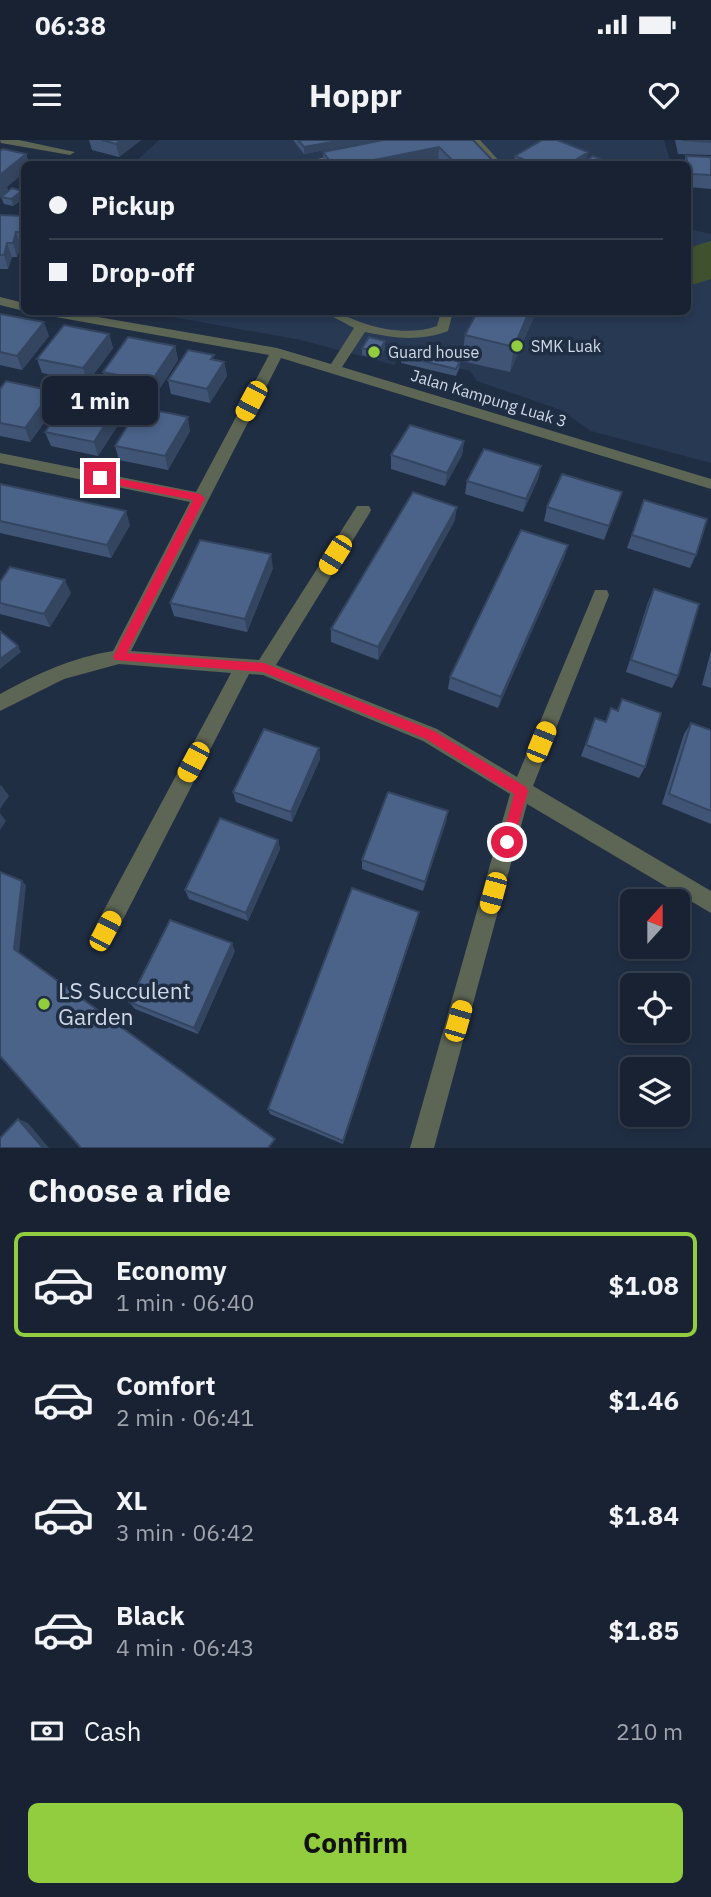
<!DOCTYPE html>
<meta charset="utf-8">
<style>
body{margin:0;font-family:"IBM Plex Sans",sans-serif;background:#252f3f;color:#f1f3f6;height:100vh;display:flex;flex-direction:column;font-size:26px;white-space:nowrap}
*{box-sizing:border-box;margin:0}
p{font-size:23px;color:#9fa4ac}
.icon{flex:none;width:38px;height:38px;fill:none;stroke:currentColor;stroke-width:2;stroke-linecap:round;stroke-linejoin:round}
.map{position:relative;height:1008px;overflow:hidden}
.side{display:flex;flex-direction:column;background:#182233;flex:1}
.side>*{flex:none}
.banner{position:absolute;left:21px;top:21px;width:670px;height:154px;border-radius:10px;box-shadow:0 4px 10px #0003,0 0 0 2px #363f4e;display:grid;align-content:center;height:154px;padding:0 28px;background:#182233}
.needle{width:46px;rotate:21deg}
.controls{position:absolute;left:620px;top:749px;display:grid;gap:14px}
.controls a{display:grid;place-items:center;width:70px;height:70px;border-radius:10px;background:#182233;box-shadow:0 4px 10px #0003,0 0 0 2px #363f4e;font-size:35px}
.end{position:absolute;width:32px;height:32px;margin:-16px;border:9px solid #e11d48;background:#fff;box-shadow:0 0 0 4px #fff}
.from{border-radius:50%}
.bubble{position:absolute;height:49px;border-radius:10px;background:#182233;box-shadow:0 4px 10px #0003,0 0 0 2px #363f4e;font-size:23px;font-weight:700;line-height:49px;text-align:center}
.car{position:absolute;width:21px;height:42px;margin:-21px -10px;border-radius:9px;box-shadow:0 0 5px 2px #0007;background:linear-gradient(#f5c518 24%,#345 0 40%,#f5c518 0 76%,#345 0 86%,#f5c518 0)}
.banner b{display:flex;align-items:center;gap:24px;height:66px;font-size:26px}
.banner b+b{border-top:2px solid #363f4e}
.banner i{width:18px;height:18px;background:#f1f3f6}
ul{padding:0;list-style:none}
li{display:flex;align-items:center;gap:21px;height:105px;margin:0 14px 10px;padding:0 14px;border:4px solid transparent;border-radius:10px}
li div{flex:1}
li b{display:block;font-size:26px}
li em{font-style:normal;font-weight:700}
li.selected{border-color:#92cd3f}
li>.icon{width:63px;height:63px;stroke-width:1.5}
h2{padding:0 28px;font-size:32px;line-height:84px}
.pay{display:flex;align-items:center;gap:18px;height:77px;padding:0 28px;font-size:26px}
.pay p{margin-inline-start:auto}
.button{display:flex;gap:14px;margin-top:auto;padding:14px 28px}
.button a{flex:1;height:80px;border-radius:10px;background:#92cd3f;color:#111;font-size:28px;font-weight:700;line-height:80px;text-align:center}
.status{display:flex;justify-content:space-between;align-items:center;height:49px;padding:0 35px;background:#182233;direction:ltr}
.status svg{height:19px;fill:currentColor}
header{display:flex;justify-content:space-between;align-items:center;height:91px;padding:0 28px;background:#182233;font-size:32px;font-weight:700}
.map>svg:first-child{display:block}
.built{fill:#283954}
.green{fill:#40522d}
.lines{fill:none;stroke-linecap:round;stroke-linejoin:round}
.minor{fill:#5d6654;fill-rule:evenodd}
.wall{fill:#405576}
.shaded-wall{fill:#344560}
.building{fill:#4b6389;stroke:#344560;stroke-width:2}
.route{fill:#e11d48}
.poi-dot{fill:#92cd3f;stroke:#202e44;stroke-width:2.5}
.labels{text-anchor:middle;stroke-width:7;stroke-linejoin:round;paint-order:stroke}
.far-poi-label{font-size:16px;fill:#cfd8e6;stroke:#202e44;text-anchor:start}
.far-street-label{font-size:16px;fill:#cfd8e6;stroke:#202e44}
.near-poi-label{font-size:23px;fill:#cfd8e6;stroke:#202e44;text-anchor:start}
</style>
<div class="status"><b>06:38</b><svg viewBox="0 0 49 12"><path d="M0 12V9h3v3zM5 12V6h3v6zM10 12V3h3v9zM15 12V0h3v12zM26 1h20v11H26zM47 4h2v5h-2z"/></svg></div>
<header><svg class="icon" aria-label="menu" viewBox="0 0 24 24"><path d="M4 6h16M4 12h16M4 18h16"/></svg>Hoppr<svg class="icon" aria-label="heart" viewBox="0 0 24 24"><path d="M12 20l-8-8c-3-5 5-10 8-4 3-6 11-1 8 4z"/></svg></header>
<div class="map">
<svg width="711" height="1008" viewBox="0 0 711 1008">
<rect width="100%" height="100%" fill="#202e44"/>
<path class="built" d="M159,0h505l7,24h-538z
M688,89l23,5v229l-120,-32 -30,-21 -84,-29 -7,-10 -68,-16 -8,10 -93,-25 -157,-28h544z"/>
<path class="green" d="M711,101v38l-23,7v-38z"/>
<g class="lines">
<path class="minor" d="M0,0h19l56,12 -5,3 -69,-12z
M469,0h11l22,24h-11z
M347,12l5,3 -1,2 -36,7h-19z
M0,157l24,6v8l-24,-6z
M44,172h25l208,36 54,16 23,-36 -30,-16c17,0 26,7 42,12 22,7 49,10 71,2l4,-14h12l-5,19c-29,11 -54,7 -83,1l-23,35 369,112v10l-430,-131 -150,293 128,9 98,-154h12l2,4 -2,4 -93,151 161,64 80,48 76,-182 2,-5h12l2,5 -76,191 178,105v22l-184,-109 -93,344h-24l100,-354 -87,-53 -160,-66 -14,-1 -136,265 -8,3 -8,-3 -3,-8 3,-8 134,-250 -112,-9 -55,15 -64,32v-17c36,-20 73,-37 113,-43l77,-149 -190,-39v-10l196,39 73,-137 -219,-39z"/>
</g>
<path class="wall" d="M89,0h52l-22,17 -27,-7z
M293,0h84l-73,14z
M473,0l23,24h-172l-1,-12z
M675,0h36v15l-33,-1z
M588,12l-2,7 -8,5h-62l-2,-1 1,-7z
M26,14l3,10h-5l-17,23 1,4 16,7 -11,8 -9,-2 -3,-7 -1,1z
M686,16l25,1v32l-23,-2v-23h-5z
M0,75l24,1v30h-3l-4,11h-5l-4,12h-8z
M477,172h59l-26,60 -48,-11 3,-26z
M0,174l49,22 -27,34 -22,-5z
M109,194l4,14 -25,34 -46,-9 -5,-14z
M385,201v7l-6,11 -17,-4v-7z
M175,206l3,14 -23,36 -48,-10 -4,-14z
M402,216l58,6 -1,7 -3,7 -55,-13z
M215,220l9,2 3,14 -17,27 -39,-9 -3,-14z
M0,249l52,2 5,14 -27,37 -30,-6z
M123,277l-25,39 -47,-10 -6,-14z
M190,291l-22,39 -49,-10 -4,-14z
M464,301l-2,14 -17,31 -54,-17v-14z
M541,326l-3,13 -15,33 -58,-18 2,-13z
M0,344l130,41 -19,33 -111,-25z
M622,352l-18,48 -60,-19 3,-14z
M644,360l52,55 -6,13 -63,-20z
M455,380l-77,140 -47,-18v-13z
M568,405l-4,13 -66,150 -50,-19 2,-12z
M273,428l-26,64 -73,-16 -4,-13z
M0,442l71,11 -21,34 -50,-13z
M654,449l24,87 -6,12 -46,-16 22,-70z
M711,511v37l-9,-3z
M622,559l23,68 -6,11 -58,-22 14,-38 10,4 6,-14 6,2z
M691,583l20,7v94l-49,-20 22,-70z
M319,608l1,11 -28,63 -56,-20 -3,-10z
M448,671l-2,11 -23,69 -61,-22v-9z
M278,700l2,9 -32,72 -59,-22 -4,-9z
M417,781l-74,223 -73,-30 -2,-5z
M235,811l-37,83 -63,-25 -6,-7z"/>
<path class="shaded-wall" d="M121,0h20l-22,17 -3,-13z
M342,0h35l-73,14v-7z
M439,7l-1,17h-84z
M588,12l-2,7 -8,5h-9z
M26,14l3,10h-5v9l-17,14 1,4 -8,7v-23z
M22,51l2,7 -11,8 -2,-7z
M16,92l5,14 -4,11 -4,-14z
M7,103l5,14 -4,12 -4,-14z
M529,172h7l-26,60 4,-25z
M44,182l5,14 -27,34 -5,-14z
M109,194l4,14 -25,34 -5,-14z
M385,201v7l-6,11v-7z
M175,206l3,14 -23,36 -4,-14z
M224,222l3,14 -17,27 -3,-14z
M52,251l5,14 -27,37 -5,-14z
M119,263l4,14 -25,39 -4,-14z
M188,277l2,14 -22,39 -3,-14z
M464,301l-2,14 -17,31 2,-13z
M541,326l-3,13 -15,33 3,-13z
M457,367l-2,13 -77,140v-13z
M126,371l4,14 -19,33 -4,-13z
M568,405l-4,13 -66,150 3,-11z
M271,414l2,14 -26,64 -2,-13z
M65,440l6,13 -21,34 -6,-13z
M18,506l3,6 -21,17v-10z
M319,608l1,11 -28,63 -1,-10z
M1,645l8,11 -9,13v-23z
M448,671l-2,11 -23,69 2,-9z
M0,673l6,8 -6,9z
M278,700l2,9 -32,72 -2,-8z
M22,741l4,4 -7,68 -5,-4z
M419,772l-2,9 -74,223v-3z
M232,803l3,8 -37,83 -4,-6z
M18,979l10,4 21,25h-6z"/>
<path class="building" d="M101,0h20l-5,4z
M298,0h44l-38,7z
M383,0h90l23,24h-40l-17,-17 -85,17h-23h1l-9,-12z
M542,0h15l31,12 -19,12h-35l-19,-8z
M682,0h29v2z
M3,9l23,5 -26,21v-24z
M593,16l14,6 -4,2h-23z
M686,16l25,1v18l-21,-1z
M12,48l10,3 -11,8 -10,-2z
M0,75l24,1v16h-8l-3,11h-6l-3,12h-4z
M477,172h52l-15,35 -49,-12z
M0,174l44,8 -27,34 -17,-4z
M64,185l45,9 -26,34 -46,-9z
M128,197l47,9 -24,36 -48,-10z
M369,197l16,4 -6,11 -17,-4z
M406,209l54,13 -4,7 -54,-13z
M188,210l26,5 -3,4 13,3 -17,27 -39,-9z
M6,241l46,10 -27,37 -25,-5v-34z
M72,254l47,9 -25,39 -49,-10z
M139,267l49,10 -23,39 -50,-10z
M410,285l54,16 -17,32 -56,-18z
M484,309l57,17 -15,33 -59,-18z
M562,334l60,18 -13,34 -62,-19z
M0,344l126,27 -19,34 -107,-24z
M413,352l44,15 -79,140 -47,-18z
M644,360l63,19 -11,36 -64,-20z
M521,390l47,15 -67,152 -51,-20z
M200,400l71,14 -26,65 -75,-16z
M10,427l55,13 -21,34 -44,-11v-21z
M654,449l45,15 -21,72 -47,-16z
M0,491l18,15 -18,13z
M622,559l39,14 -16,54 -59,-22 9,-27 11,4 5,-14 7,3z
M691,583l20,7v81l-42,-17z
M264,589l55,19 -28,64 -58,-20z
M388,652l60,19 -23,71 -63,-22z
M220,678l58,22 -32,73 -61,-23z
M0,732l22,9 -8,68 261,190 -7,9h-187l-81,-92z
M352,748l67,24 -76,229 -75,-32z
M170,780l62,23 -38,85 -65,-26z
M18,979l25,29h-43v-10z"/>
<path class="route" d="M100,335l100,19 5,4 -78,155 137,10 170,68 92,56 2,4 -16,56h-10l-1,-5 13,-48 -88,-55 -163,-67 -148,-12 -2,-3 80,-157 -97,-19 -1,-3z"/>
<g class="poi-dot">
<circle cx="517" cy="206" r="7"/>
<circle cx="374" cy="212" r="7"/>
<circle cx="44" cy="864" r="7"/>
</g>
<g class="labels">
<g class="far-poi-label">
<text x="531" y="212">SMK Luak</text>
<text x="388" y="218">Guard house</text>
</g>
<g class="far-street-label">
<text transform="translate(489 258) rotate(17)" y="6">Jalan Kampung Luak 3</text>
</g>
<g class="near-poi-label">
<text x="58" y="859">LS Succulent<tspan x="58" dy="26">Garden</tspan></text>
</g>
</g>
</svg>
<div class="controls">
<a><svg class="needle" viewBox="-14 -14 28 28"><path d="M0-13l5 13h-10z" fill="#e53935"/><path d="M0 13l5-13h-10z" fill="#9fa4ac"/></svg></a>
<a><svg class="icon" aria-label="locate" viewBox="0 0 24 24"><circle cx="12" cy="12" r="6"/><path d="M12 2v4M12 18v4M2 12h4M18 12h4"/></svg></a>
<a><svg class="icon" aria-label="layers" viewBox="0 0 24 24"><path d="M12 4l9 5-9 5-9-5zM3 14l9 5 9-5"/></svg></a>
</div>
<i class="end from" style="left:507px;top:702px"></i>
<i class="end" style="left:100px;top:338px"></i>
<div class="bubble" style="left:42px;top:236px;width:116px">1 min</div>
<i class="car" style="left:251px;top:261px;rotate:208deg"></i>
<i class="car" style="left:335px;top:415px;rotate:212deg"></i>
<i class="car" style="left:541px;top:602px;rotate:22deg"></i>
<i class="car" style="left:193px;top:622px;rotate:208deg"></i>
<i class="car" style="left:493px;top:753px;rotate:195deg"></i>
<i class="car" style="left:105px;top:791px;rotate:28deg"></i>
<i class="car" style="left:458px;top:881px;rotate:16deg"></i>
<div class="banner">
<b><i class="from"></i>Pickup</b>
<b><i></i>Drop-off</b>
</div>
</div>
<section class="side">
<h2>Choose a ride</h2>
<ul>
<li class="selected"><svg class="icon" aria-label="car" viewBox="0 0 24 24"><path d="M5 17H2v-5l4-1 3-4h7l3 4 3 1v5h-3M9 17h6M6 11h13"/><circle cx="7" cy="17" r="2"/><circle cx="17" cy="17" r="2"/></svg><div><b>Economy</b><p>1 min · 06:40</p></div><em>$1.08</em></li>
<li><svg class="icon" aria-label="car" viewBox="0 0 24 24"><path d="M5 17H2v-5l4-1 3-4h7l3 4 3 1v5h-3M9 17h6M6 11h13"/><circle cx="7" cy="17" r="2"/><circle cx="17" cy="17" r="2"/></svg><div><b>Comfort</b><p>2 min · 06:41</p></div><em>$1.46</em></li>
<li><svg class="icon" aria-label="car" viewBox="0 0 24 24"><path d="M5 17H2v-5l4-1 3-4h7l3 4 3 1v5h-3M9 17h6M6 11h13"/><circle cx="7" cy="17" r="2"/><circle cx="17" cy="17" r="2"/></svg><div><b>XL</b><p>3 min · 06:42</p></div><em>$1.84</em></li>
<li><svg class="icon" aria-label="car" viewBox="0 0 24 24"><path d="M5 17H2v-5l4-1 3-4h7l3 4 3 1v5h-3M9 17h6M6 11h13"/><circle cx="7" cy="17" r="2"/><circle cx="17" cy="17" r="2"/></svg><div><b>Black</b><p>4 min · 06:43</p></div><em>$1.85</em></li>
</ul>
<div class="pay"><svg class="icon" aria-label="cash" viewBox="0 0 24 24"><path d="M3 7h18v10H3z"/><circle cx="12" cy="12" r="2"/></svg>Cash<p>210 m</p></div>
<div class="button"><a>Confirm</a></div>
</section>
